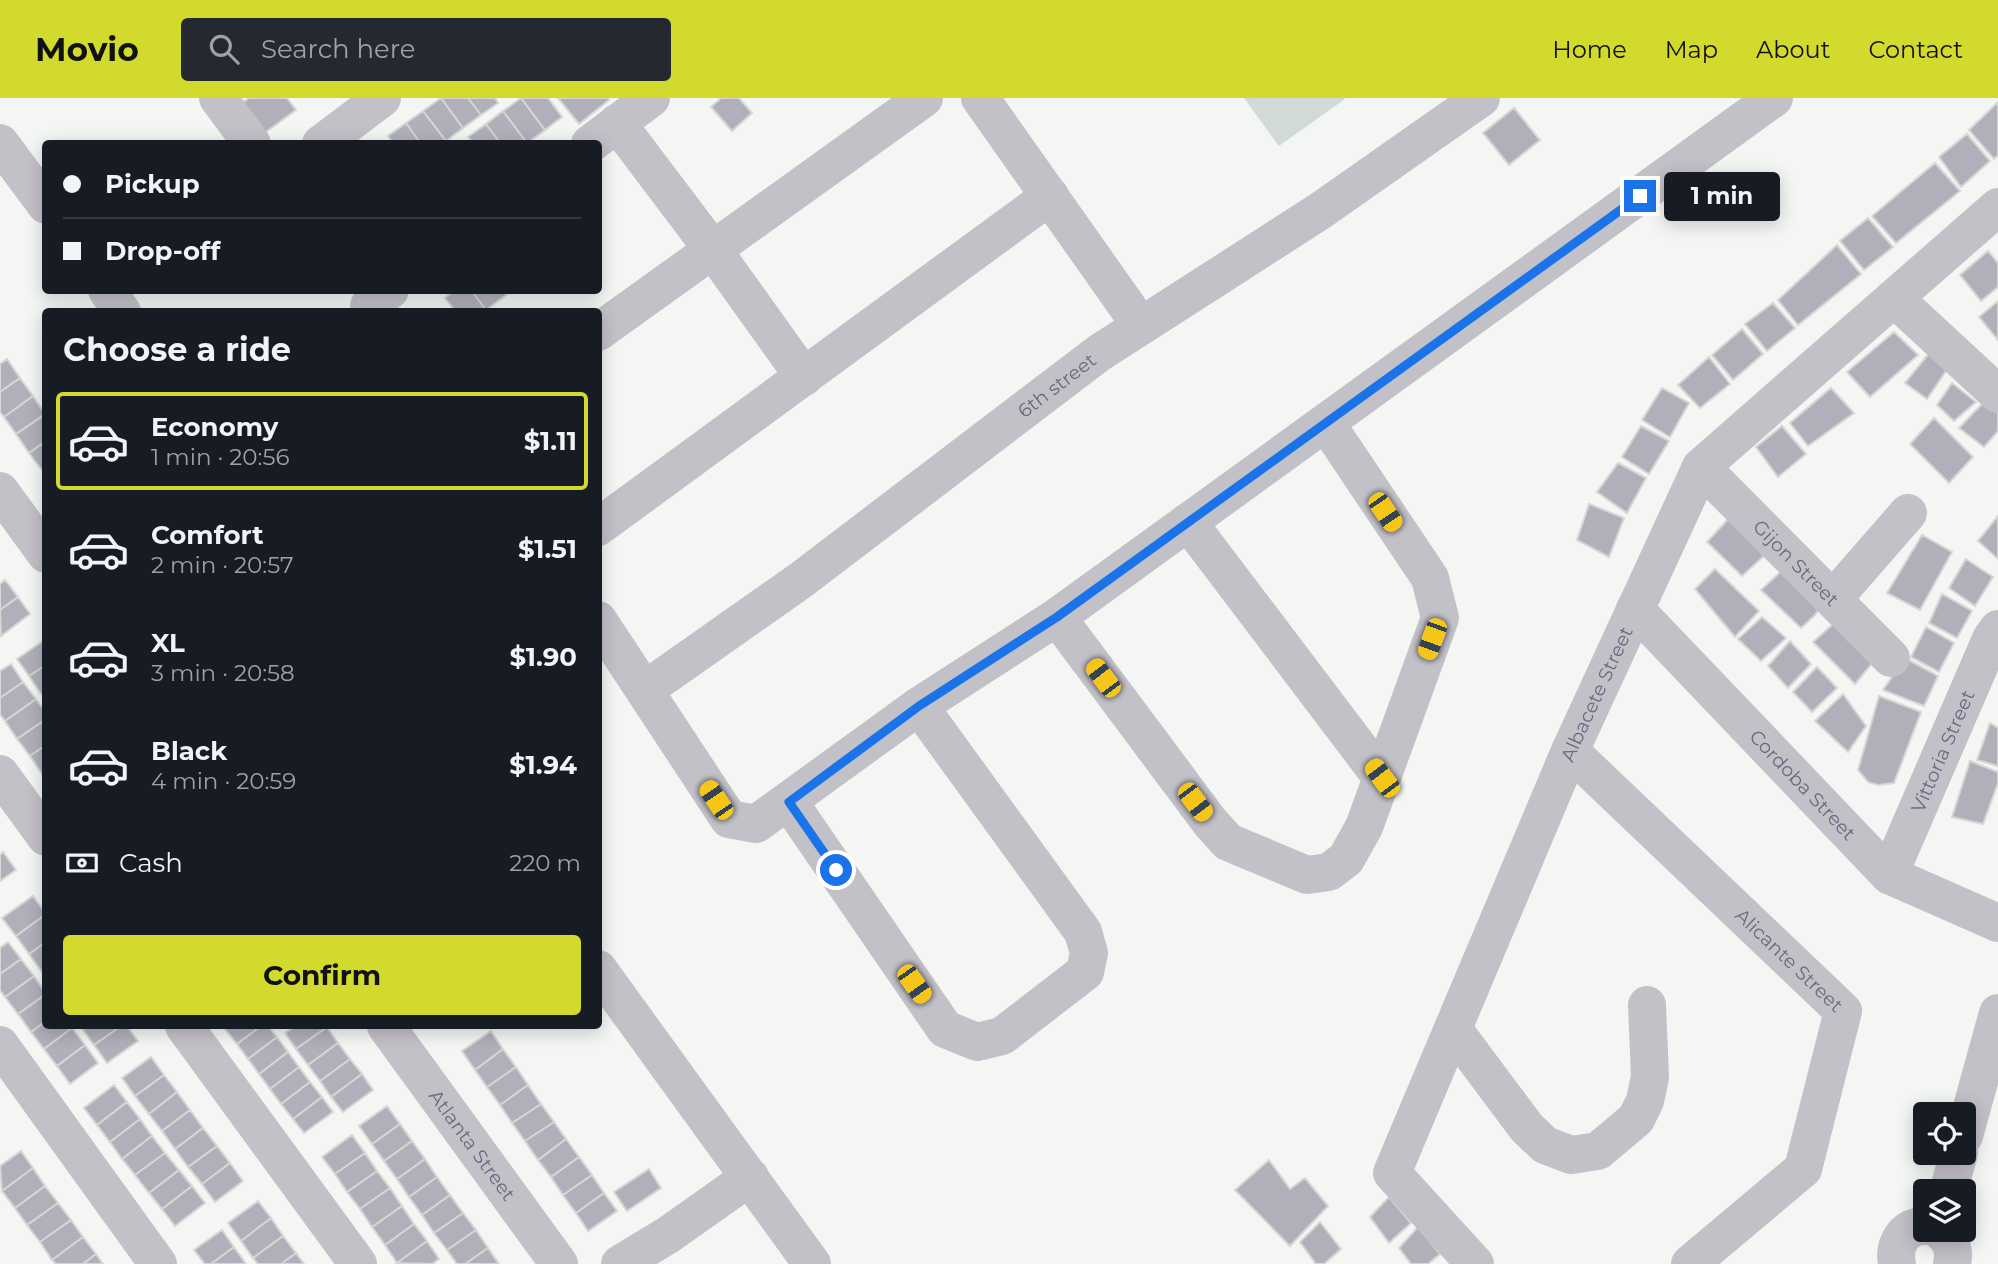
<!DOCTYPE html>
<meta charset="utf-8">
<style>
body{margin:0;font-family:Montserrat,sans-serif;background:#242831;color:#f1f3f6;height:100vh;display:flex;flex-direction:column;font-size:26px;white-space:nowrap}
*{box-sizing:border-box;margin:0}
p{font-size:23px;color:#9ea1a6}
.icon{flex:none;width:38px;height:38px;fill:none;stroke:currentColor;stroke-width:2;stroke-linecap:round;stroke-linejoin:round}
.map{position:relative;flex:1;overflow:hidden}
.details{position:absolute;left:42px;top:210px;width:560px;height:721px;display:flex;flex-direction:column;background:#171b24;border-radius:7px;box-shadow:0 4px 18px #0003}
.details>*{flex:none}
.hud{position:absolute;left:42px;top:42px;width:560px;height:154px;border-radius:7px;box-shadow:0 4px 18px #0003;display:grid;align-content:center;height:154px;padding:0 21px;background:#171b24}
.controls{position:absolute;left:1913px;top:1004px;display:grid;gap:14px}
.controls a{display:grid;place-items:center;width:63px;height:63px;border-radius:7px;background:#171b24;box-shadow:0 4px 18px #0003;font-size:35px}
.end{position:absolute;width:32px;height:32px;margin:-16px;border:9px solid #1a73e8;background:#fff;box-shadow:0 0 0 4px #fff}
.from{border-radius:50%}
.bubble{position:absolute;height:49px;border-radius:7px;background:#171b24;box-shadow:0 4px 18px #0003;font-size:23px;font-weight:700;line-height:49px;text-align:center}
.car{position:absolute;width:21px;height:42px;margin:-21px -10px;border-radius:9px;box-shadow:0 0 5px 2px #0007;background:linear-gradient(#f5c518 24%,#345 0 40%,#f5c518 0 76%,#345 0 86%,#f5c518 0)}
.hud b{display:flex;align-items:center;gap:24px;height:66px;font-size:26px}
.hud b+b{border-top:2px solid #363941}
.hud i{width:18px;height:18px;background:#f1f3f6}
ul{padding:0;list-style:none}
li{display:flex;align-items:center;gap:21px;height:98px;margin:0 14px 10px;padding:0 7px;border:4px solid transparent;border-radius:7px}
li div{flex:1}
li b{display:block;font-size:26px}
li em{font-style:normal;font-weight:700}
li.on{border-color:#d2da2e}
li>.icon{width:63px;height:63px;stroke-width:1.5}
h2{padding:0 21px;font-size:32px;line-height:84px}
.pay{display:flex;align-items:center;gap:18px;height:77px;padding:0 21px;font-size:26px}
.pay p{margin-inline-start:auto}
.action{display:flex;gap:14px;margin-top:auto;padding:14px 21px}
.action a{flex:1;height:80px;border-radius:7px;background:#d2da2e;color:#111;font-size:28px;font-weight:700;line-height:80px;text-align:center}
header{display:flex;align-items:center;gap:42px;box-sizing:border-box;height:98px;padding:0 35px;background:#d2da2e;color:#111}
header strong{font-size:33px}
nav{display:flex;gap:38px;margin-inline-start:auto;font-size:24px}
.search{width:490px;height:63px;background:#242831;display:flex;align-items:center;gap:18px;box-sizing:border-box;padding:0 24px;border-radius:7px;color:#9ea1a6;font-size:26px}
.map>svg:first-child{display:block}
.park{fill:#d2dad6}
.building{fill:#b1afba;stroke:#d5d7d5;stroke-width:2}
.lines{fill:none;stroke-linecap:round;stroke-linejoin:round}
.minor{stroke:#c3c1c8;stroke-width:38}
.route{stroke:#1a73e8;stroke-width:9}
.labels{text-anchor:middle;stroke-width:7;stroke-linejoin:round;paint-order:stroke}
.street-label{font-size:19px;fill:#6d6682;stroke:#fff}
</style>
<header>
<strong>Movio</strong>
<div class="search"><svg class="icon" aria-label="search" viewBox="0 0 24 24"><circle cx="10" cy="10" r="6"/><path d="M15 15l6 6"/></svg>Search here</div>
<nav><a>Home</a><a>Map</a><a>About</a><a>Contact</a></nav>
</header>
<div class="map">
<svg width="1998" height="1166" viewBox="0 0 1998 1166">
<rect width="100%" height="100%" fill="#f3f6f2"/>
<path class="park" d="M1244,0h100l1,1 -66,47z"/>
<path class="building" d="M249,0h38l9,12 -33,24 -22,-30z
M441,0h27l13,17 -18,13z
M441,0l22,30 -17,13 -23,-30z
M468,0h27l3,5 -17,12z
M521,0l24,32 -18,13 -24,-32z
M521,0h27l14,19 -17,13z
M558,0h50l1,2 -30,24z
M721,0h18l13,15 -20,18 -21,-24z
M1998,4v53l-4,4 -25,-29z
M1514,10l26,32 -31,25 -26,-32z
M423,13l23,30 -3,3h-22l-15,-21z
M503,13l24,32v1h-26l-15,-20z
M406,25l15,21h-27l-6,-8z
M486,26l15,20h-27l-6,-7z
M1967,36l23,27 -29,26 -22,-30z
M1935,65l25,28 -64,52 -24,-27z
M1868,120l25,29 -29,23 -24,-29z
M1837,147l24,29 -63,51 -20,-25z
M1988,153l10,12v24l-17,14 -21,-26z
M455,192h16l15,20 -30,2 -11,-14z
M471,192h32l3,5 -20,15z
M1998,203v39l-19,-23z
M1773,205l22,25 -28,23 -22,-27z
M1742,231l21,25 -30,26 -21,-25z
M1894,234l24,23 -48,42 -23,-25z
M1930,254l18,16 -21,31 -22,-16z
M1709,259l21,27 -30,24 -22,-23z
M7,261l13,19 -20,14v-28z
M20,280l13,18 -29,21 -4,-5v-20z
M1952,285l24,19 -22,19 -17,-16z
M1662,290l27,15 -19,34 -28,-17z
M1831,290l23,25 -46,33 -18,-23z
M33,298l12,18 -29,20 -12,-17z
M1985,303l13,12v18l-14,16 -25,-19z
M46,316v27l-17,12 -13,-19z
M1934,320l39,39 -24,26 -39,-39z
M1641,328l28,15 -20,33 -27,-17z
M1782,328l24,28 -28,23 -22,-30z
M46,343v27l-4,2 -13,-17z
M1618,365l28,15 -19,35 -30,-21z
M1589,406l35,14 -15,39 -32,-17z
M1731,418l35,38 -24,22 -35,-34z
M1998,418v43l-20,-18z
M1922,437l30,17 -32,58 -33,-17z
M1966,461l27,18 -18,29 -26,-18z
M1788,467l34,39 -7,11 -14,13 -40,-38z
M1715,471l44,42 -24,26 -40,-48z
M5,482l13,17 -18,13v-26z
M1942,496l30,17 -15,27 -28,-15z
M18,499l12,17 -29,22 -1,-26z
M1762,519l24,21 -25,23 -23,-22z
M1840,520l35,42 -20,24 -42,-42z
M1926,529l28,16 -15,29 -28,-15z
M46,541v26l-17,11 -12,-17z
M1790,543l21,23 -23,24 -20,-22z
M1905,560l33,18 -14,30 -41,-16z
M11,566l12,18 -23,16v-27z
M46,567v26l-5,3 -12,-18z
M1817,569l20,21 -25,24 -19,-20z
M23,584l13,17 -31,22 -5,-7v-16z
M1843,596l23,32 -18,26 -33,-31z
M1879,598l42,16 -27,71 -16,2 -10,-3 -10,-12z
M36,601l10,14v6l-29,20 -12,-18z
M46,621v26l-16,11 -13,-17z
M1990,625l8,5v38l-21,-6z
M46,647v26l-4,3 -12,-18z
M1970,663l28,11v11l-15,41 -31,-7z
M3,754l13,18 -16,11v-26z
M33,798l13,18 -30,22 -14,-18z
M46,816v28l-17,12 -13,-18z
M8,844l13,17 -21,15v-26z
M46,844v28l-4,2 -13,-18z
M21,861l13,17 -29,21 -5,-7v-16z
M34,878l12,18 -28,20 -13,-17z
M46,896v27l-15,11 -13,-18z
M46,923v5h25l1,2 -28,21 -13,-17z
M83,928h38l-27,19 -13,-18z
M121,928h6l11,15 -31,22 -13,-18z
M229,928h32l-24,18 -12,-15z
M261,928h7l9,11 -29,22 -11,-15z
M296,928h30l1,1 -31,22 -11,-16z
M327,929l11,16 -30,22 -12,-16z
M72,930l13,17 -28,21 -13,-17z
M491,933l12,18 -28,21 -13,-19z
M277,939l11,15 -29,22 -11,-15z
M338,945l12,16 -30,22 -12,-16z
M85,947l13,18 -28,21 -13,-18z
M503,951l13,18 -29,20 -12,-17z
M288,954l11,15 -29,22 -11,-15z
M151,959l13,18 -29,21 -13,-18z
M350,961l12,15 -31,23 -11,-16z
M299,969l11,15 -29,22 -11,-15z
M516,969l12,18 -28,20 -13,-18z
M362,976l11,16 -30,22 -12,-15z
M164,977l13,17 -28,22 -14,-18z
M310,984l12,15 -29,22 -12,-15z
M114,987l13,17 -30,23 -13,-17z
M528,987l13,19 -29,19 -12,-18z
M177,994l13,18 -28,21 -13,-17z
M322,999l11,15 -29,21 -11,-14z
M127,1004l13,17 -30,23 -13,-17z
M541,1006l13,18 -29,19 -13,-18z
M387,1008l13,18 -28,20 -13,-18z
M190,1012l13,18 -28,21 -13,-18z
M140,1021l12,17 -30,23 -12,-17z
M554,1024l12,17 -28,21 -13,-19z
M400,1026l12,17 -28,20 -12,-17z
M203,1030l14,18 -29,21 -13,-18z
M352,1037l13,18 -30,21 -13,-17z
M152,1038l13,17 -30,22 -13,-16z
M566,1041l13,18 -28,20 -13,-17z
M412,1043l13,18 -28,20 -13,-18z
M217,1048l13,17 -28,21 -14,-17z
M21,1053l12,17 -31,23 -2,-25z
M165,1055l14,17 -30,23 -14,-18z
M365,1055l12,18 -30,21 -12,-18z
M579,1059l13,18 -29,20 -12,-18z
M425,1061l12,18 -28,20 -12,-18z
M1269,1062l21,29 15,-11 23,28 -38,40 -55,-56z
M230,1065l13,18 -28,21 -13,-18z
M33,1070l12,18 -30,22 -13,-17z
M649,1071l12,19 -34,23 -13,-19z
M179,1072l13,16 -30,23 -13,-16z
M377,1073l13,17 -30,21 -13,-17z
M592,1077l12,18 -28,20 -13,-18z
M437,1079l13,18 -28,20 -13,-18z
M45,1088l13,17 -31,22 -12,-17z
M192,1088l13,17 -30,23 -13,-17z
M390,1090l12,18 -30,21 -12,-18z
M604,1095l13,18 -29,20 -12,-18z
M450,1097l13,18 -29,20 -12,-18z
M1389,1099l22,26 -22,20 -19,-26z
M258,1103l13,17 -30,23 -13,-18z
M58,1105l13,17 -31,22 -13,-17z
M402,1108l12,18 -29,21 -13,-18z
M463,1115l13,17 -29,20 -13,-17z
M271,1120l12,18 -30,22 -12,-17z
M71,1122l12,17 -31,23 -12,-18z
M1320,1124l21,27 -17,15h-8l-16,-22z
M414,1126l13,17 -30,22 -12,-18z
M1418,1129l22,27 -12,10h-17l-12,-16z
M222,1132l12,17 -23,17h-6l-11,-14z
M476,1132l12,18 -23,16h-8l-10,-14z
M283,1138l13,17 -15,11h-23l-5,-6z
M83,1139l13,17 -13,10h-27l-4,-4z
M427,1143l12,18 -7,5 -35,-1z
M234,1149l12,17h-35z
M488,1150l11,16h-34z
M296,1155l8,11h-23z
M96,1156l7,10h-20z"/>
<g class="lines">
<g class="minor">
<path d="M218,0l34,46"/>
<path d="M980,0l161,228"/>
<path d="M617,25l96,127 91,127"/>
<path d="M0,45l46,62"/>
<path d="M321,46l61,-46"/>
<path d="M590,46l61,-46"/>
<path d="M107,192l15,22"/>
<path d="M1894,200l104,96"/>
<path d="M369,208l21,-16"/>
<path d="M598,234l326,-234"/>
<path id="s1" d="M1701,369l190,191"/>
<path d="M0,393l46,63"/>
<path d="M1188,424l194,256"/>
<path d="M598,429l452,-331"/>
<path d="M1833,501l75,-86"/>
<path id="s2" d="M1635,511l254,266 109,48"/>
<path d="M1057,519l153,205 18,20 79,33 22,-3 17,-13 18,-32 76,-209 -10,-40 -104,-155"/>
<path d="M598,522l131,199 27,5 163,-118 138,-89 717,-519"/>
<path id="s3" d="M646,591l155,-109 298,-227 221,-142 161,-113"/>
<path id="s4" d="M1570,653l273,260 -40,158 -113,95"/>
<path d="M0,676l46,63"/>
<path d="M789,704l156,227 32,13 25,-6 83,-64 4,-19 -6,-21 -164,-226"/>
<path id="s5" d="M1889,777l102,-236 7,-10"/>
<path d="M598,871l214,295"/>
<path d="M184,928l174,238"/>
<path id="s6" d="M386,928l173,238"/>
<path d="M1453,931l74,99 18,17 26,10 27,-4 38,-32 9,-18 5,-24 -3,-72"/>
<path d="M0,947l158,219"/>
<path d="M1964,1038l34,-123"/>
<path d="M1948,1094l11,-39"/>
<path d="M1939,1132c12,9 16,20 13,34"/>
<path d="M620,1166l48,-29 82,-58"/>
<path id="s7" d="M1475,1166l-83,-91 178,-422 131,-284 297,-260"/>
<path d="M1897,1166c-4,-20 7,-38 28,-38"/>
</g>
</g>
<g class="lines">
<path class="route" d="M836,772l-47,-68 130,-96 138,-89 583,-421"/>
</g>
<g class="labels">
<g class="street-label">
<text dy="7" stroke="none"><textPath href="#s3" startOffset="511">6th street</textPath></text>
<text dy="7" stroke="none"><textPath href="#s1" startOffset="135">Gijon Street</textPath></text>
<text dy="7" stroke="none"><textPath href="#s7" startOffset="644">Albacete Street</textPath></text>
<text dy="7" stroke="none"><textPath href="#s5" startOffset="135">Vittoria Street</textPath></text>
<text dy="7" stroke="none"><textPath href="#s2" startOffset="243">Cordoba Street</textPath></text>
<text dy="7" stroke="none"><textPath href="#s4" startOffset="303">Alicante Street</textPath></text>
<text dy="7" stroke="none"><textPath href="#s6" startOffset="147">Atlanta Street</textPath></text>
</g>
</g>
</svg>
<div class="controls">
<a><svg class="icon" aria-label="locate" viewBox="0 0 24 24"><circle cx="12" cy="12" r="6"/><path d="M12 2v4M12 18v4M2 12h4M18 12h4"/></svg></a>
<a><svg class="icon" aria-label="layers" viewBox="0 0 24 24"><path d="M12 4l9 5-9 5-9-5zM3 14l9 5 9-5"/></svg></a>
</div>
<i class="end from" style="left:836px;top:772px"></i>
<i class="end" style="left:1640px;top:98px"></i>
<div class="bubble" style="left:1664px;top:74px;width:116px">1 min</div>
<i class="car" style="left:1385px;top:414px;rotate:146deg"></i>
<i class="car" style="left:1432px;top:541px;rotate:200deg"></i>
<i class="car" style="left:1103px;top:580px;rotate:323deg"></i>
<i class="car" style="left:1382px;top:680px;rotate:323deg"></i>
<i class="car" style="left:716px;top:702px;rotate:326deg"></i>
<i class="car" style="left:1195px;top:704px;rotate:143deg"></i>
<i class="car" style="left:914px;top:886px;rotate:145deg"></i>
<div class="hud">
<b><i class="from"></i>Pickup</b>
<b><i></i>Drop-off</b>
</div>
<section class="details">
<h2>Choose a ride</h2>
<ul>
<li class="on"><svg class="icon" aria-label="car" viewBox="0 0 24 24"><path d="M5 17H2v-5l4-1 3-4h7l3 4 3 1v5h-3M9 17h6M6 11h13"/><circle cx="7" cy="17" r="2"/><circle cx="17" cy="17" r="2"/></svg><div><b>Economy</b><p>1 min · 20:56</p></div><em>$1.11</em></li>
<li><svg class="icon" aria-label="car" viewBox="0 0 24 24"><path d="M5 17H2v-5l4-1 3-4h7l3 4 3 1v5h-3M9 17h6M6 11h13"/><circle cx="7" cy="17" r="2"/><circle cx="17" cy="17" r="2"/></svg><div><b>Comfort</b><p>2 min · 20:57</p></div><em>$1.51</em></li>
<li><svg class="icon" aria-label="car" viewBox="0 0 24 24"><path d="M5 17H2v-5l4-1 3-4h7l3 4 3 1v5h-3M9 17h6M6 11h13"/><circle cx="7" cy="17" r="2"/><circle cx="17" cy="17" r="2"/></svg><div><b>XL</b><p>3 min · 20:58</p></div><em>$1.90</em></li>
<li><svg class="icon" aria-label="car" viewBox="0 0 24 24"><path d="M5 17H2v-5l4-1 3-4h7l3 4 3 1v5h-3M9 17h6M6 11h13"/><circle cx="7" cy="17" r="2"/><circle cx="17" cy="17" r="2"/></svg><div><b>Black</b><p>4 min · 20:59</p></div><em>$1.94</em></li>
</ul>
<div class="pay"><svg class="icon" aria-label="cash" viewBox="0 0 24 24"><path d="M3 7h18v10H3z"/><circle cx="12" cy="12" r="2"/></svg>Cash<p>220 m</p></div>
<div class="action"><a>Confirm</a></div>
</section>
</div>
